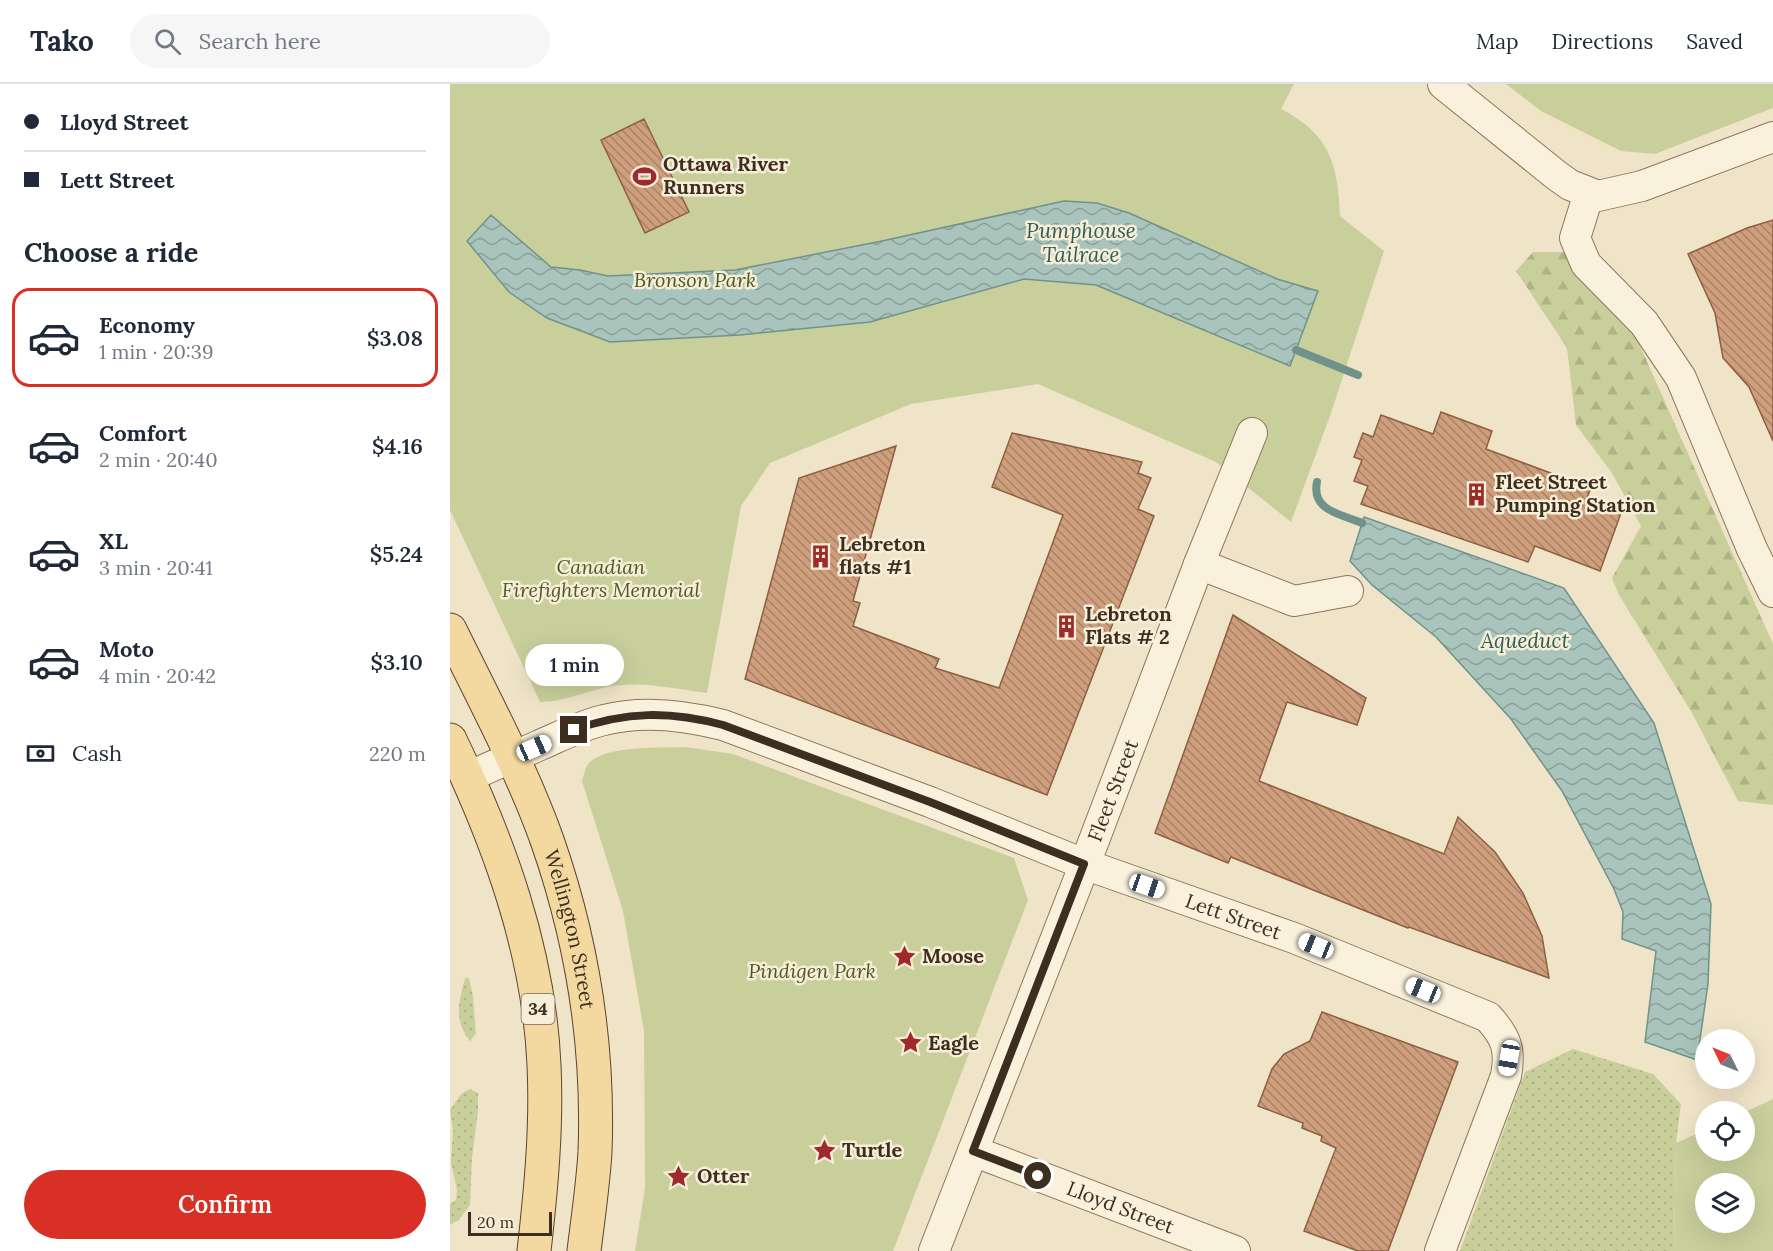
<!DOCTYPE html>
<meta charset="utf-8">
<style>
body{margin:0;font-family:Lora,serif;background:#f6f6f7;color:#1f2937;height:100vh;display:flex;flex-direction:column;font-size:22px;white-space:nowrap}
*{box-sizing:border-box;margin:0}
p{font-size:20px;color:#747a83}
.icon{flex:none;width:33px;height:33px;fill:none;stroke:currentColor;stroke-width:2;stroke-linecap:round;stroke-linejoin:round}
.map{position:relative;flex:1;overflow:hidden}
.details{display:flex;flex-direction:column;background:#fff;width:450px}
.details>*{flex:none}
.guide{display:grid;align-content:center;height:132px;padding:0 24px;background:#fff}
.needle{width:39px;rotate:313deg}
.controls{position:absolute;left:1245px;top:945px;display:grid;gap:12px}
.controls a{display:grid;place-items:center;width:60px;height:60px;border-radius:50%;background:#fff;box-shadow:0 6px 24px #0002;font-size:30px}
.scale{position:absolute;left:18px;bottom:15px;width:84px;box-sizing:border-box;padding-left:6px;border:3px solid #3d2e20;border-top:0;font-size:16px;line-height:21px;white-space:nowrap;color:#3d2e20;-webkit-text-stroke:4px #f7eed8;paint-order:stroke}
.end{position:absolute;width:27px;height:27px;margin:-14px;border:8px solid #3d2e20;background:#fff;box-shadow:0 0 0 3px #fff}
.from{border-radius:50%}
.bubble{position:absolute;height:42px;border-radius:21px;background:#fff;box-shadow:0 6px 24px #0002;font-size:20px;font-weight:600;line-height:42px;text-align:center}
.car{position:absolute;width:18px;height:36px;margin:-18px -9px;border-radius:8px;box-shadow:0 0 4px 2px #0007;background:linear-gradient(#fff 24%,#345 0 40%,#fff 0 76%,#345 0 86%,#fff 0)}
.guide b{display:flex;align-items:center;gap:21px;height:57px;font-size:22px}
.guide b+b{border-top:2px solid #e0e1e3}
.guide i{width:15px;height:15px;background:#1f2937}
ul{padding:0;list-style:none}
li{display:flex;align-items:center;gap:18px;height:99px;margin:0 12px 9px;padding:0 12px;border:3px solid transparent;border-radius:18px}
li div{flex:1}
li b{display:block;font-size:22px}
li em{font-style:normal;font-weight:600}
li.selected{border-color:#d93025}
li>.icon{width:54px;height:54px;stroke-width:1.5}
h2{padding:0 24px;font-size:27px;line-height:72px}
.pay{display:flex;align-items:center;gap:15px;height:66px;padding:0 24px;font-size:22px}
.pay p{margin-inline-start:auto}
.button{display:flex;gap:12px;margin-top:auto;padding:12px 24px}
.button a{flex:1;height:69px;border-radius:36px;background:#d93025;color:#fff;font-size:24px;font-weight:600;line-height:69px;text-align:center}
header{display:flex;align-items:center;gap:36px;box-sizing:border-box;height:84px;padding:0 30px;background:#fff;border-bottom:2px solid #e0e1e3}
header strong{font-size:28px}
nav{display:flex;gap:33px;margin-inline-start:auto;font-size:21px}
.search{width:420px;height:54px;background:#f6f6f7;display:flex;align-items:center;gap:15px;box-sizing:border-box;padding:0 21px;border-radius:33px;color:#747a83;font-size:22px}
main{display:flex;flex:1;min-height:0}
.map>svg:first-child{display:block}
.grass{fill:url(#grass-dots)}
.forest{fill:url(#forest-firs)}
.park{fill:#c9cf9b;fill-rule:evenodd}
.water{fill:url(#water-waves);stroke:#6f938a;stroke-width:1.5}
.lines{fill:none;stroke-linecap:round;stroke-linejoin:round}
.stream{stroke:#6f938a;stroke-width:8}
.building{fill:url(#building-back-hatch);stroke:#8d5f41;stroke-width:1.5}
.minor-casing{stroke:#8d765c;stroke-width:32}
.major-casing{stroke:#5b4430;stroke-width:35}
.minor{stroke:#faf1dc;stroke-width:30}
.major{stroke:#f3d9a0;stroke-width:33}
.route{stroke:#3d2e20;stroke-width:8}
.labels{text-anchor:middle;stroke-width:5;stroke-linejoin:round;paint-order:stroke}
.shield{fill:#f7eed8;stroke:#756857;stroke-width:1.5}
.shield-label{font-size:18px;font-weight:bold;fill:#3d2e20}
.poi-label{font-size:20px;font-weight:bold;fill:#3d2e20;stroke:#f7eed8;text-anchor:start}
.park-label{font-size:20px;font-style:italic;fill:#4d5a26;stroke:#f7eed8}
.street-label{font-size:20px;fill:#3d2e20;stroke:#f7eed8}
.water-label{font-size:21px;font-style:italic;fill:#2f5d5a;stroke:#f7eed8}
</style>
<header>
<strong>Tako</strong>
<div class="search"><svg class="icon" aria-label="search" viewBox="0 0 24 24"><circle cx="10" cy="10" r="6"/><path d="M15 15l6 6"/></svg>Search here</div>
<nav><a>Map</a><a>Directions</a><a>Saved</a></nav>
</header>
<main>
<section class="details">
<div class="guide">
<b><i class="from"></i>Lloyd Street</b>
<b><i></i>Lett Street</b>
</div>
<h2>Choose a ride</h2>
<ul>
<li class="selected"><svg class="icon" aria-label="car" viewBox="0 0 24 24"><path d="M5 17H2v-5l4-1 3-4h7l3 4 3 1v5h-3M9 17h6M6 11h13"/><circle cx="7" cy="17" r="2"/><circle cx="17" cy="17" r="2"/></svg><div><b>Economy</b><p>1 min · 20:39</p></div><em>$3.08</em></li>
<li><svg class="icon" aria-label="car" viewBox="0 0 24 24"><path d="M5 17H2v-5l4-1 3-4h7l3 4 3 1v5h-3M9 17h6M6 11h13"/><circle cx="7" cy="17" r="2"/><circle cx="17" cy="17" r="2"/></svg><div><b>Comfort</b><p>2 min · 20:40</p></div><em>$4.16</em></li>
<li><svg class="icon" aria-label="car" viewBox="0 0 24 24"><path d="M5 17H2v-5l4-1 3-4h7l3 4 3 1v5h-3M9 17h6M6 11h13"/><circle cx="7" cy="17" r="2"/><circle cx="17" cy="17" r="2"/></svg><div><b>XL</b><p>3 min · 20:41</p></div><em>$5.24</em></li>
<li><svg class="icon" aria-label="car" viewBox="0 0 24 24"><path d="M5 17H2v-5l4-1 3-4h7l3 4 3 1v5h-3M9 17h6M6 11h13"/><circle cx="7" cy="17" r="2"/><circle cx="17" cy="17" r="2"/></svg><div><b>Moto</b><p>4 min · 20:42</p></div><em>$3.10</em></li>
</ul>
<div class="pay"><svg class="icon" aria-label="cash" viewBox="0 0 24 24"><path d="M3 7h18v10H3z"/><circle cx="12" cy="12" r="2"/></svg>Cash<p>220 m</p></div>
<div class="button"><a>Confirm</a></div>
</section>
<div class="map">
<svg width="1323" height="1167" viewBox="0 0 1323 1167">
<defs>
<pattern id="grass-dots" width="8" height="8" patternUnits="userSpaceOnUse" patternTransform="scale(1.5)"><rect width="8" height="8" fill="#c9cf9b"/><path d="M2 2h.1M6 6h.1" fill="none" stroke="#aeb285" stroke-width="1.8" stroke-linecap="round"/></pattern>
<pattern id="forest-firs" width="22" height="20" patternUnits="userSpaceOnUse" patternTransform="scale(1.5)"><rect width="22" height="20" fill="#c9cf9b"/><path d="M5 1l3.5 6h-7zM16 11l3.5 6h-7z" fill="#aeb285"/></pattern>
<pattern id="water-waves" width="16" height="10" patternUnits="userSpaceOnUse" patternTransform="scale(1.5)"><rect width="16" height="10" fill="#a9c4bc"/><path d="M0 5q4-4 8 0t8 0" fill="none" stroke="#8ba098"/></pattern>
<pattern id="building-back-hatch" width="6" height="6" patternUnits="userSpaceOnUse" patternTransform="scale(1.5)"><rect width="6" height="6" fill="#cf9f7d"/><path d="M-1 5l2 2M0 0l6 6M5-1l2 2" fill="none" stroke="#a98266"/></pattern>
</defs>
<rect width="100%" height="100%" fill="#f0e4c8"/>
<path class="grass" d="M15,894h4l4,18 3,38 -6,7c-17,-22 -11,-39 -5,-63z
M1123,965l80,25 28,30 -5,39 -2,108h-214l65,-179z
M20,1005l8,4v18l-6,47 -2,47 -11,15 -9,5v-21l6,-4 1,-10 -6,-28 2,-32 -3,-20 11,-16z"/>
<path class="forest" d="M1083,168h29l14,7 52,60 145,325v161l-35,-4 -46,-88 -73,-118 -7,-17 29,-52 -29,-53 -36,-48 -9,-77 -51,-77z"/>
<path class="park" d="M0,0h844l-13,25c49,25 57,55 59,107l44,35 -53,162 -40,109 -75,-60 -178,-78 -127,20 -141,59 -29,43 -34,187c-30,-4 -63,-12 -94,-7 -25,4 -47,16 -73,16l-90,-192z
M1056,0h267v24l-118,46 -34,-3 -80,-40z
M236,663l47,7 281,104 14,42 -135,351h-258l10,-63 -1,-157 -21,-120 -41,-130c2,-6 3,-14 7,-18 17,-18 73,-15 97,-16z
M1323,1015v152h-99l2,-108 29,-13 1,20h38l1,-38zM1256,1100h38v38h-38z"/>
<path class="water" d="M614,117l33,2 32,10 148,66 41,12 -28,75 -194,-81 -72,-6 -154,43 -130,13 -130,7 -63,-24 -38,-26 -42,-51 24,-26 60,52 29,3 28,6 127,-6 147,-29z
M914,433l200,71 90,135 57,181 -3,80 -11,76 -52,-18 11,-91 -34,-12 1,-27 -9,-23 -52,-98 -51,-72 -75,-82 -64,-52 -22,-24z"/>
<g class="lines">
<path class="stream" d="M846,266l62,25
M867,398c-6,29 24,32 45,41"/>
</g>
<path class="building" d="M194,35l45,93 -44,21 -44,-93z
M1323,136v221l-24,-54 -26,-29 -8,-45 -27,-59 59,-26z
M991,328l51,19 -6,18 105,39 -5,12 35,13 -21,58 -65,-25 -7,16 -167,-58 7,-18 -14,-5 8,-21 -8,-3 9,-24 10,4 8,-22 52,19z
M562,349l130,29 -4,11 13,5 -13,31 16,7 -107,279 -302,-116 54,-201 97,-32 -43,155 7,2 -7,23 86,33 -4,9 64,20 64,-173 -71,-28z
M783,531l133,83 -9,27 -70,-23 -28,79 185,73 14,-37 37,35 28,41 19,43 7,42 -140,-51 -1,1 -177,-71 -3,6 -73,-30z
M872,928l136,50 -70,189h-30l-54,-20 32,-83 -15,-7 1,-5 -20,-8 1,-5 -45,-17 14,-37 12,-15 26,-13z"/>
<g class="lines">
<defs>
<g id="minor">
<path d="M993,0l113,91 14,10 28,11 44,-10 131,-49"/>
<path d="M1139,109l-14,45 11,26 58,59 37,55 71,171 21,43"/>
<path d="M749,480l95,37 54,-10"/>
<path id="s1" d="M18,693c24,-11 48,-21 72,-32 21,-9 42,-20 64,-25 39,-10 80,-5 119,5l207,77 154,62 210,74 194,79c18,20 23,32 18,59l-66,175"/>
<path id="s2" d="M523,1067l262,100"/>
<path id="s3" d="M484,1167l159,-408 106,-279 53,-131"/>
</g>
<g id="major">
<path id="s4" d="M0,546c34,69 71,138 97,210 35,100 52,206 48,312 -2,33 -7,66 -11,99"/>
<path d="M0,656c49,102 89,211 94,325 3,62 -3,124 -10,186"/>
</g>
</defs>
<use href="#minor" class="minor-casing"/>
<use href="#major" class="major-casing"/>
<use href="#minor" class="minor"/>
<use href="#major" class="major"/>
</g>
<g class="lines">
<path class="route" d="M124,646c52,-19 96,-19 149,-5l207,77 154,62 -111,287 65,25"/>
</g>
<defs>
<symbol id="stadium-bare" viewBox="-9 -9 18 18"><path d="M0-5a6.5 5 0 1 0 0 10a6.5 5 0 1 0 0-10ZM-3.5-1.8h7v3.6h-7Z" fill="#9e2a2b" stroke="#f7eed8" stroke-width="2.5" paint-order="stroke"/></symbol>
<symbol id="building-bare" viewBox="-9 -9 18 18"><path d="M-4-6H4V6H1V3H-1V6H-4ZM-2.5-4.3h1.7v1.8h-1.7ZM.8-4.3h1.7v1.8H.8ZM-2.5-1h1.7V.8h-1.7ZM.8-1h1.7V.8H.8Z" fill="#9e2a2b" stroke="#f7eed8" stroke-width="2.5" paint-order="stroke"/></symbol>
<symbol id="sight-bare" viewBox="-9 -9 18 18"><path d="M0-6L1.8-2.2L6-1.7L2.9 1.2L3.7 5.4L0 3.3L-3.7 5.4L-2.9 1.2L-6-1.7L-1.8-2.2Z" fill="#9e2a2b" stroke="#f7eed8" stroke-width="2.5" paint-order="stroke"/></symbol>
</defs>
<g fill-rule="evenodd">
<use href="#stadium-bare" x="178" y="76" width="33" height="33"/>
<use href="#building-bare" x="1010" y="394" width="33" height="33"/>
<use href="#building-bare" x="354" y="456" width="33" height="33"/>
<use href="#building-bare" x="600" y="526" width="33" height="33"/>
<use href="#sight-bare" x="438" y="856" width="33" height="33"/>
<use href="#sight-bare" x="444" y="942" width="33" height="33"/>
<use href="#sight-bare" x="358" y="1050" width="33" height="33"/>
<use href="#sight-bare" x="212" y="1076" width="33" height="33"/>
</g>
<g class="labels">
<rect class="shield" x="71.5" y="910" width="33" height="30" rx="4.5"/>
<g class="shield-label">
<text x="88" y="931">34</text>
</g>
<g class="poi-label">
<text x="213" y="87">Ottawa River<tspan x="213" dy="23">Runners</tspan></text>
<text x="1045" y="405">Fleet Street<tspan x="1045" dy="23">Pumping Station</tspan></text>
<text x="389" y="467">Lebreton<tspan x="389" dy="23">flats #1</tspan></text>
<text x="635" y="537">Lebreton<tspan x="635" dy="23">Flats # 2</tspan></text>
<text x="472" y="879">Moose</text>
<text x="478" y="966">Eagle</text>
<text x="392" y="1073">Turtle</text>
<text x="247" y="1099">Otter</text>
</g>
<g class="park-label">
<text x="245" y="203">Bronson Park</text>
<text x="151" y="490">Canadian<tspan x="151" dy="23">Firefighters Memorial</tspan></text>
<text x="362" y="894">Pindigen Park</text>
</g>
<g class="street-label">
<text dy="7" stroke="none"><textPath href="#s3" startOffset="494">Fleet Street</textPath></text>
<text dy="7" stroke="none"><textPath href="#s1" startOffset="813">Lett Street</textPath></text>
<text dy="7" stroke="none"><textPath href="#s4" startOffset="324">Wellington Street</textPath></text>
<text dy="7" stroke="none"><textPath href="#s2" startOffset="158">Lloyd Street</textPath></text>
</g>
<g class="water-label">
<text x="631" y="154">Pumphouse<tspan x="631" dy="24">Tailrace</tspan></text>
<text x="1075" y="564">Aqueduct</text>
</g>
</g>
</svg>
<div class="controls">
<a><svg class="needle" viewBox="-14 -14 28 28"><path d="M0-13l5 13h-10z" fill="#e53935"/><path d="M0 13l5-13h-10z" fill="#747a83"/></svg></a>
<a><svg class="icon" aria-label="locate" viewBox="0 0 24 24"><circle cx="12" cy="12" r="6"/><path d="M12 2v4M12 18v4M2 12h4M18 12h4"/></svg></a>
<a><svg class="icon" aria-label="layers" viewBox="0 0 24 24"><path d="M12 4l9 5-9 5-9-5zM3 14l9 5 9-5"/></svg></a>
</div>
<div class="scale">20 m</div>
<i class="end from" style="left:588px;top:1092px"></i>
<i class="end" style="left:124px;top:646px"></i>
<div class="bubble" style="left:75px;top:560px;width:99px">1 min</div>
<i class="car" style="left:84px;top:664px;rotate:66deg"></i>
<i class="car" style="left:697px;top:802px;rotate:109deg"></i>
<i class="car" style="left:866px;top:862px;rotate:292deg"></i>
<i class="car" style="left:973px;top:906px;rotate:292deg"></i>
<i class="car" style="left:1059px;top:974px;rotate:190deg"></i>
</div>
</main>
